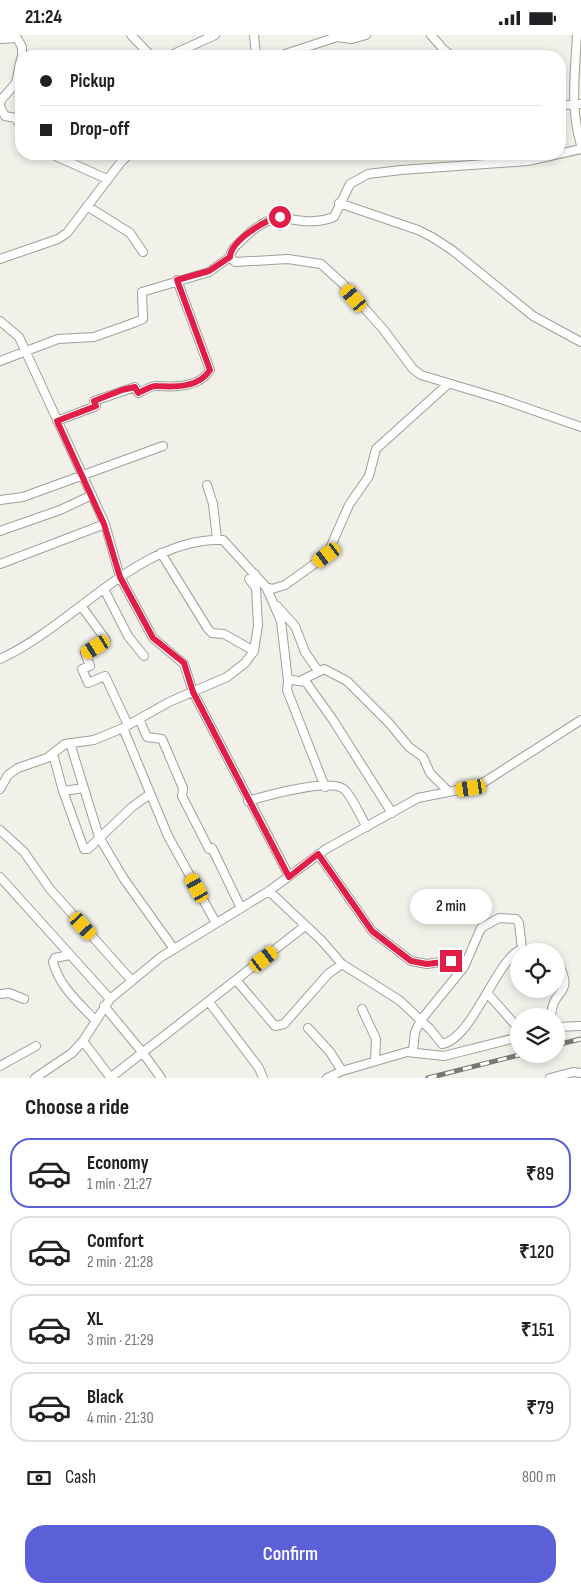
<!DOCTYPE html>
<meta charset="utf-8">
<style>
body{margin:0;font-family:"Sofia Sans Condensed",sans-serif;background:#f2f2f2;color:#202124;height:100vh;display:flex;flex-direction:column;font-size:19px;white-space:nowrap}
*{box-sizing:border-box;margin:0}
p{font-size:16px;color:#757577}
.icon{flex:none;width:28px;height:28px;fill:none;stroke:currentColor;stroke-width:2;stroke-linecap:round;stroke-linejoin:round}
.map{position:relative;height:1043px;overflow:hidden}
.panel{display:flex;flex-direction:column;background:#fff;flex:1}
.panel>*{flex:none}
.hud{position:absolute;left:15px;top:15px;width:551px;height:110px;border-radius:20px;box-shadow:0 2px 8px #0003;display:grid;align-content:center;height:110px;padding:0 25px;background:#fff}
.fabs{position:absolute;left:510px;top:908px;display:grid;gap:10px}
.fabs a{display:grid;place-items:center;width:55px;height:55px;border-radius:50%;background:#fff;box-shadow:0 2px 8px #0003;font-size:25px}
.end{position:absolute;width:22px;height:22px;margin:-11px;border:6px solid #e11d48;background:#fff;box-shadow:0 0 0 2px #fff}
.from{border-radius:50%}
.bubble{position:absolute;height:35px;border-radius:18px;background:#fff;box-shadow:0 2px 8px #0003;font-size:16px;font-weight:600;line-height:35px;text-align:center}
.car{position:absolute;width:15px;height:30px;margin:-15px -8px;border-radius:6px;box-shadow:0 0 4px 1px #0007;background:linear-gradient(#f5c518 24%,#345 0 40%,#f5c518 0 76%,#345 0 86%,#f5c518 0)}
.hud b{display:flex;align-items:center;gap:18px;height:48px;font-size:19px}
.hud b+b{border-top:1px solid #e0e0e0}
.hud i{width:12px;height:12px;background:#202124}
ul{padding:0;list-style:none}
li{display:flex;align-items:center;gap:15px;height:70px;margin:0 10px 8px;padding:0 15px;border:2px solid #e0e0e0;border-radius:20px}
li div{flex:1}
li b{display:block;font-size:19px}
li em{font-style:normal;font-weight:600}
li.active{border-color:#5b60d8}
li>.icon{width:45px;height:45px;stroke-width:1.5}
h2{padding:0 25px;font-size:22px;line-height:60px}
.pay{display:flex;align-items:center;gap:12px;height:55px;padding:0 25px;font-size:19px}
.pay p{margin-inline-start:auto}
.action{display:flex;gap:10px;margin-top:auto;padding:10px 25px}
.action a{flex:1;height:58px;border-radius:20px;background:#5b60d8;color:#fff;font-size:20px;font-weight:600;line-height:58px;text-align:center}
.status{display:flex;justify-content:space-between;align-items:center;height:35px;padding:0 25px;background:#fff;direction:ltr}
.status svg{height:14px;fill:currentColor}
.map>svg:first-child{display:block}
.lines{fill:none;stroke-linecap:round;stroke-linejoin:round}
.minor-casing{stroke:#a19f99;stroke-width:10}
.minor{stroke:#fff;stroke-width:8}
.rail-casing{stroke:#787873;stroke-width:5}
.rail{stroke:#fff;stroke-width:3;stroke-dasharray:9;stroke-linecap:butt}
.route{stroke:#e11d48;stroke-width:6}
</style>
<div class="status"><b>21:24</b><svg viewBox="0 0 49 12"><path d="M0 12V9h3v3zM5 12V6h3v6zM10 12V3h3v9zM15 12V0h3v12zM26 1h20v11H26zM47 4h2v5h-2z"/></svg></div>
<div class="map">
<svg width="581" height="1043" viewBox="0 0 581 1043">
<rect width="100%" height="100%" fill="#f1f0e9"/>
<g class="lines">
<defs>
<path id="minor" d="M131,0l20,21
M254,0l2,21
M431,0l13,15 8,6
M577,0c-2,37 -7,74 4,110
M0,4l17,-1 5,9v9
M169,21l46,-21
M279,21l58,-19 15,2 14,-4
M0,70l1,-5 15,-17 5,-24
M560,70l21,-1
M0,72l5,9 10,2 6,8
M581,114l-53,12 -127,9 -33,4 -18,10 -16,33c-40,15 -52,-17 -91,22 -6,6 -12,10 -13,18l5,5 53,-3 33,5 21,19 41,46 30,40 8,6 80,24 80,28
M51,119l56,25
M339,168l79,27 14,7 20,13 81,66 48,26
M87,171l43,27 13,19
M0,224l58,-20 9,-6 54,-71 8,-8
M0,286l19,16 6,13 80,174 15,53 33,61 31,26 9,28 96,184
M0,326l58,-22 36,-2 42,-15 7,-3 -1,-27 67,-20 21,-15
M57,386l39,-15 -2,-5 41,-14 3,6c5,-2 14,-8 19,-7 18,1 42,2 53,-16l-33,-90
M207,450l6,19 4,35
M0,465l23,-3 140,-51
M0,496l60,-21 32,-15
M161,518l47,76 4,4 12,1 30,17
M0,529l105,-40
M266,552l15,34 7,60
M104,554l24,47 16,20
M277,571l18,20 10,26 13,19
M82,572l24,33 -21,13 5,13 -8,3 6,14 17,-7 23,49
M0,624c73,-33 141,-123 223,-119l43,47 6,2 13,-4 42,-30 22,-50 20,-29 7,-27 72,-65
M302,645l22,-11 23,12 42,42 20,24 14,10 7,16 19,19
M139,684l8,18 15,2 21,49 -1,8 27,53 3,-1 29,60
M123,693l45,108 48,87
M70,708l29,94 25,42 50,70
M53,719l10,37 21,58h4l44,-42 18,-13
M325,752l-38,-97 1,-9 4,-1 14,2 27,38 59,93
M0,754l8,-14 10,-7 29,-10 18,-14 29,-4 29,-12 46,-26 58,-25 18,-14 9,-12 4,-26 -2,-37 -7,-9 6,-5
M63,756l21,-3
M248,766c17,-5 84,-24 97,-11 9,10 15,26 22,37
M0,795l24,22 26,37 82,92
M318,819l54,77 39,30 16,3 19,-3 15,9
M0,842l110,122
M269,856l53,50 20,23 57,36 31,29 12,15c31,-5 55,-87 80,-95l6,2
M69,920l-14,3 -2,4c6,24 26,41 43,59
M236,945l39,46 9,-2 44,-50 14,-10
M0,959l9,-1 15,6
M488,959l31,35
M209,967l50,66 4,10
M104,971l39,47 18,25
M362,974l14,30 -1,22
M551,981c2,-31 26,-18 5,-57
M556,992l25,-1
M308,993l22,24 12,19
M83,1006l27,36
M413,1016l2,-19 6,-12 43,-53 17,-39 18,-10 17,1 3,4 3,26
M0,1031l36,-20
M35,1043l37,-25 11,-12 27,-42 51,-42 108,-66 57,-42 92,-51 60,-12 103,-66
M110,1043l195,-152
M327,1043l15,-7 65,-19 37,4 75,-19
M550,1043l23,-6 8,1"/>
</defs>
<use href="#minor" class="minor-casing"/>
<use href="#minor" class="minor"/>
<defs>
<path id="rail" d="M556,1010l25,-6
M428,1043l95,-24"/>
</defs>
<use href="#rail" class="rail-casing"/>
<use href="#rail" class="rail"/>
</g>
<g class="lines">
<path class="route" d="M280,182c-16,3 -49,24 -50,40l-21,14 -32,9 33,90c-11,18 -35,17 -53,16 -5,-1 -14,5 -19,7l-3,-6 -13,3 -28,11 2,5 -39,15 47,103 16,53 33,61 31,25 9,29 96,185 29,-23 54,77 39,30 16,3 24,-3"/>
</g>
</svg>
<div class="fabs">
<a><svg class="icon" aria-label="locate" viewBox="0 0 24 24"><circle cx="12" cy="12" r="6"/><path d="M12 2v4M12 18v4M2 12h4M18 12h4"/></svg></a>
<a><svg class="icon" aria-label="layers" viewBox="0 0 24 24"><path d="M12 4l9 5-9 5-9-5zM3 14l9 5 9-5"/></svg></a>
</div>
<i class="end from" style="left:280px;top:182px"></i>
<i class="end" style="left:451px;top:926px"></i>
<div class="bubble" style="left:410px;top:854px;width:82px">2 min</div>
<i class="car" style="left:354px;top:263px;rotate:320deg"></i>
<i class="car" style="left:327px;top:520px;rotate:234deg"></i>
<i class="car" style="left:96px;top:612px;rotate:238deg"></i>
<i class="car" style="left:471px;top:753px;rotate:261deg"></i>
<i class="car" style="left:197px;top:853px;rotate:331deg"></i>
<i class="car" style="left:83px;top:891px;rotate:138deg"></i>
<i class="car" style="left:264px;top:924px;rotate:52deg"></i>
<div class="hud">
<b><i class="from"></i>Pickup</b>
<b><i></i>Drop-off</b>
</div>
</div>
<section class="panel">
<h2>Choose a ride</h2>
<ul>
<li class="active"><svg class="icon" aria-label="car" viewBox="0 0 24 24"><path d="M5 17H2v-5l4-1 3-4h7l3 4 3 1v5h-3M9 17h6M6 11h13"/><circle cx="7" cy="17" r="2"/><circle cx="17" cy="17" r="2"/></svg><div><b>Economy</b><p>1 min · 21:27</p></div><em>₹89</em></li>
<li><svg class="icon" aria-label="car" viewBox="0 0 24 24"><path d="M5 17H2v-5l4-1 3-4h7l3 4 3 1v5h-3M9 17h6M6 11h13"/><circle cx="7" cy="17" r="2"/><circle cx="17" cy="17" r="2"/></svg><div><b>Comfort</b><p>2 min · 21:28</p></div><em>₹120</em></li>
<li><svg class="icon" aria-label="car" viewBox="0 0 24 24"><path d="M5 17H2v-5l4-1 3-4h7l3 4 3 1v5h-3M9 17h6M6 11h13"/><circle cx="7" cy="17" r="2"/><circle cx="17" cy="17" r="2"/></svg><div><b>XL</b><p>3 min · 21:29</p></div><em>₹151</em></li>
<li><svg class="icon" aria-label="car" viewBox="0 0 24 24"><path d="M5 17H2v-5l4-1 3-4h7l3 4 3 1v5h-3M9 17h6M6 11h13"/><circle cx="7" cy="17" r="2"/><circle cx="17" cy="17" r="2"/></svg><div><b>Black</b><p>4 min · 21:30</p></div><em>₹79</em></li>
</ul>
<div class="pay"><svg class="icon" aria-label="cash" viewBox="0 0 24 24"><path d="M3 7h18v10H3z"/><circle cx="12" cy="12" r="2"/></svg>Cash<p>800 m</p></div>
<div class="action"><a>Confirm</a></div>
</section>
